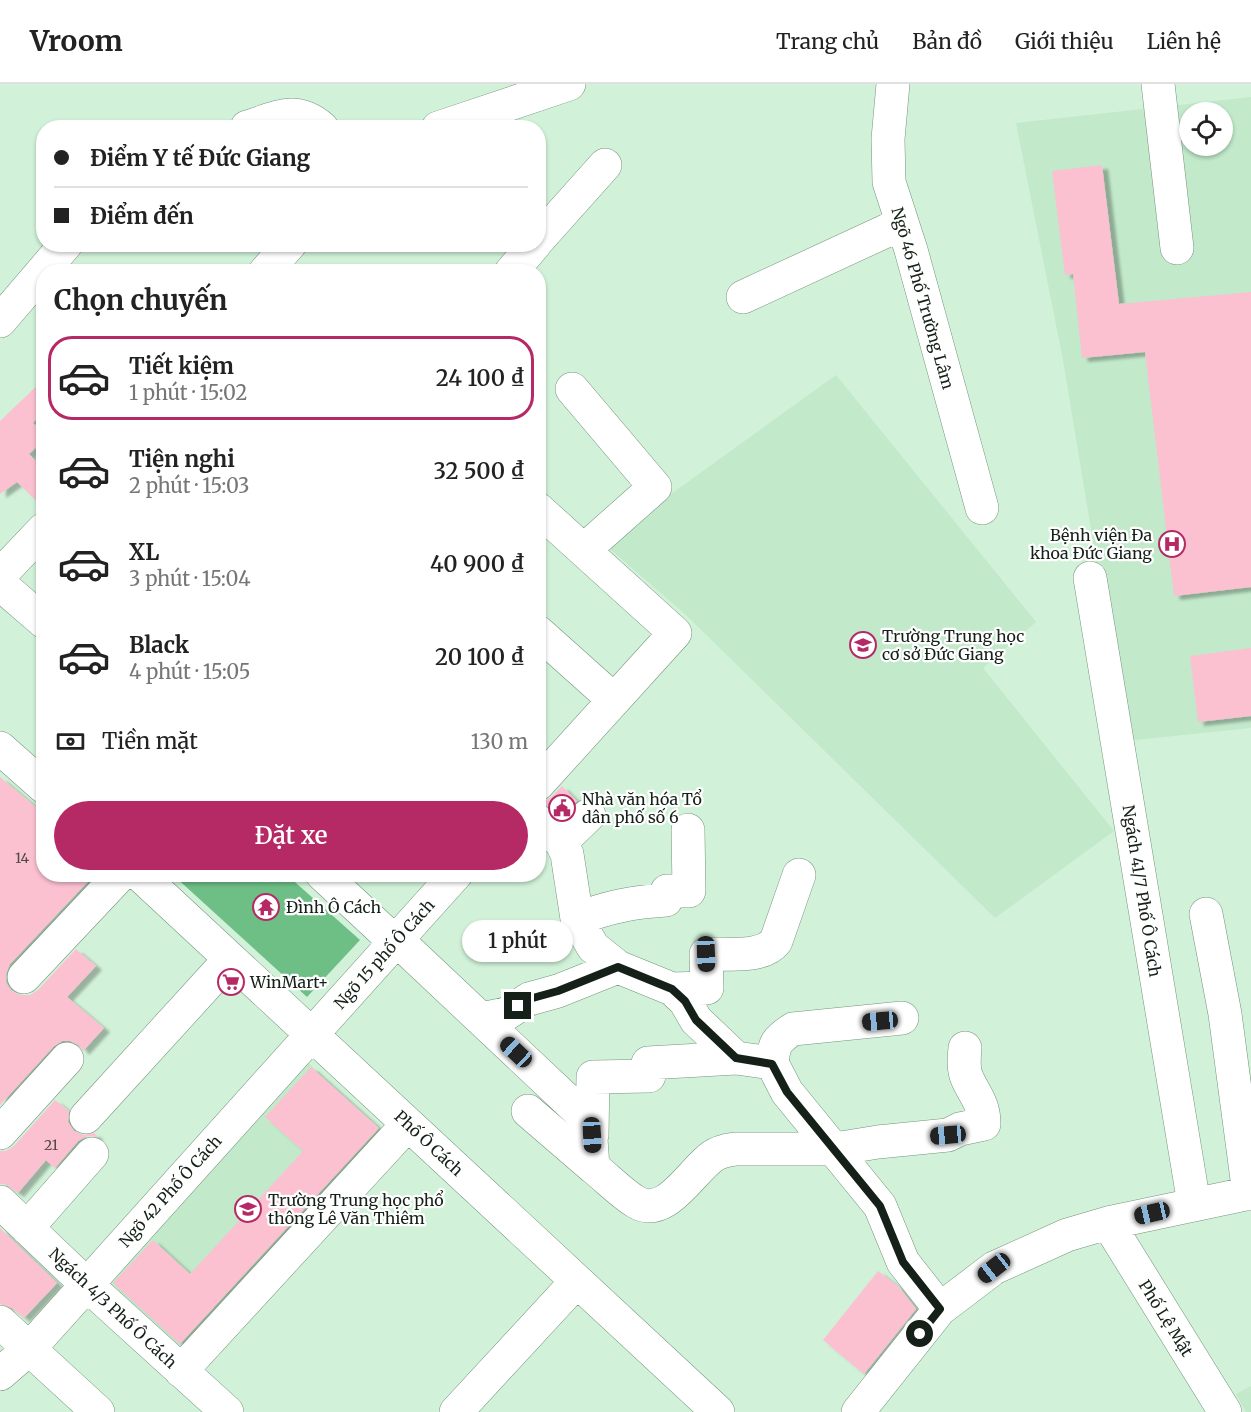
<!DOCTYPE html>
<html lang="vi">
<meta charset="utf-8">
<style>
body{margin:0;font-family:Merriweather,serif;background:#f2f2f2;color:#222;height:100vh;display:flex;flex-direction:column;font-size:22px;white-space:nowrap}
*{box-sizing:border-box;margin:0}
p{font-size:20px;color:#767676}
.icon{flex:none;width:33px;height:33px;fill:none;stroke:currentColor;stroke-width:2;stroke-linecap:round;stroke-linejoin:round}
.map{position:relative;flex:1;overflow:hidden}
.side{position:absolute;left:36px;top:180px;width:510px;height:618px;display:flex;flex-direction:column;background:#fff;border-radius:24px;box-shadow:0 2px 4px #0004}
.side>*{flex:none}
.hud{position:absolute;left:36px;top:36px;width:510px;height:132px;border-radius:24px;box-shadow:0 2px 4px #0004;display:grid;align-content:center;height:132px;padding:0 18px;background:#fff}
.buttons{position:absolute;left:1179px;top:18px;display:grid;gap:12px}
.buttons a{display:grid;place-items:center;width:54px;height:54px;border-radius:50%;background:#fff;box-shadow:0 2px 4px #0004;font-size:30px}
.end{position:absolute;width:27px;height:27px;margin:-14px;border:8px solid #152118;background:#fff;box-shadow:0 0 0 3px #fff}
.from{border-radius:50%}
.bubble{position:absolute;height:42px;border-radius:21px;background:#fff;box-shadow:0 2px 4px #0004;font-size:20px;font-weight:600;line-height:42px;text-align:center}
.car{position:absolute;width:18px;height:36px;margin:-18px -9px;border-radius:8px;box-shadow:0 0 4px 2px #0007;background:linear-gradient(#222 24%,#8ab4d8 0 40%,#222 0 76%,#8ab4d8 0 86%,#222 0)}
.hud b{display:flex;align-items:center;gap:21px;height:57px;font-size:22px}
.hud b+b{border-top:2px solid #e0e0e0}
.hud i{width:15px;height:15px;background:#222}
ul{padding:0;list-style:none}
li{display:flex;align-items:center;gap:18px;height:84px;margin:0 12px 9px;padding:0 6px;border:3px solid transparent;border-radius:24px}
li div{flex:1}
li b{display:block;font-size:22px}
li em{font-style:normal;font-weight:600}
li.current{border-color:#b52a65}
li>.icon{width:54px;height:54px;stroke-width:1.5}
h2{padding:0 18px;font-size:27px;line-height:72px}
.pay{display:flex;align-items:center;gap:15px;height:66px;padding:0 18px;font-size:22px}
.pay p{margin-inline-start:auto}
.cta{display:flex;gap:12px;margin-top:auto;padding:12px 18px}
.cta a{flex:1;height:69px;border-radius:36px;background:#b52a65;color:#fff;font-size:24px;font-weight:600;line-height:69px;text-align:center}
header{display:flex;align-items:center;gap:36px;box-sizing:border-box;height:84px;padding:0 30px;background:#fff;border-bottom:2px solid #e0e0e0}
header strong{font-size:28px}
nav{display:flex;gap:33px;margin-inline-start:auto;font-size:21px}
.map>svg:first-child{display:block}
.built{fill:#c1e9ca;fill-rule:evenodd}
.water{fill:#6ebf86}
.building{fill:#fbc1d1;filter:url(#shadow)}
.lines{fill:none;stroke-linecap:round;stroke-linejoin:round}
.minor-casing{stroke:#75937c;stroke-width:34}
.minor{stroke:#fff;stroke-width:33}
.route{stroke:#152118;stroke-width:8}
.labels{text-anchor:middle;stroke-width:4.5;stroke-linejoin:round;paint-order:stroke}
.number-label{font-size:14px;fill:#4e4946}
.street-label{font-size:16px;fill:#152118;stroke:#fff}
.poi-label{font-size:16px;fill:#152118;stroke:#fff;text-anchor:start}
</style>
<header>
<strong>Vroom</strong>
<nav><a>Trang chủ</a><a>Bản đồ</a><a>Giới thiệu</a><a>Liên hệ</a></nav>
</header>
<div class="map">
<svg width="1251" height="1328" viewBox="0 0 1251 1328">
<defs>
<filter id="shadow"><feDropShadow dx="6" dy="4" stdDeviation="1.5" flood-color="#0004"/></filter>
</defs>
<rect width="100%" height="100%" fill="#d1f2d8"/>
<path class="built" d="M1251,13v631l-125,13 -63,-381 -47,-237zM1190,28h32v34h-32z
M836,291l200,247 -53,46 131,163 -119,87 -309,-303 -83,-72z
M304,975l88,80 -201,219 -88,-80z
M1251,1302v26h-5l-10,-18z"/>
<path class="water" d="M173,791h114l73,65 -53,57z"/>
<path class="building" d="M1102,81l17,139 132,-12v295l-77,9 -29,-244 -63,6 -9,-84 -8,1 -13,-104z
M44,295v31l-11,13 11,10v7l-15,14 15,15v39l-27,-26 -17,12v-73z
M1251,564v68l-53,6 -8,-66z
M0,693l44,37v60h51l-85,90 -4,9v10l5,7 8,5h11l8,-5 38,-41 20,17 -29,31 37,31 -21,23 -4,-6 -9,-4h-8l-8,5 -54,59z
M562,702l15,15 -16,15 -11,-9 -12,-5h6l7,-5z
M311,983l68,61 -199,216 -67,-61 40,-43 37,34 113,-123 -38,-34z
M55,1016l14,11 -1,11 6,9 9,4 11,-2 4,4 -11,-1 -9,5 -23,27 -9,-8 -28,33 -13,-9h-5v-33h6l8,-5z
M0,1144l57,55 -33,35 -12,-10 -12,-4z
M878,1187l21,16 17,22 -52,65 -41,-34z"/>
<g class="lines">
<defs>
<path id="minor" d="M893,0l-5,55 1,43 22,68 71,258
M1158,0l19,164
M247,43c30,-9 48,-22 75,1
M438,44l131,-44
M538,156l67,-75
M265,188l25,-28
M511,188l24,-28
M743,213l158,-73
M0,237l66,-77
M572,305l83,98 -71,63
M538,425l137,124 -137,151
M0,491l44,-46
M1090,494l104,626
M0,500l44,38
M538,548l76,68
M0,664l44,39
M538,737l23,21 6,12 10,65 16,28 25,20 54,22 13,12 11,19 40,38 36,5 15,29 93,114 23,56 37,47
M561,758l28,-27
M139,790l579,538
M322,790l73,68
M1206,830l19,100 24,180
M577,835c31,-12 56,-17 89,-19l1,-9h22l-1,-61
M397,856l188,177 5,8 3,42c14,11 28,26 43,35 30,18 56,-32 77,-46 7,-5 15,-6 22,-7h100l43,-7 70,-7 12,-6 24,-5c0,-21 -9,-28 -17,-46 -4,-9 -3,-20 -2,-30
M24,893l97,-103
M672,905l35,-1 -1,-34c22,-1 56,5 70,-13l23,-66
M481,935l25,-5 23,-15 29,-8 60,-24
M772,979c2,-19 4,-23 21,-34l109,-11
M528,1027l65,56
M86,1033l144,-158
M0,1049l67,-74
M592,1051l1,-58 56,-1 -1,-13 88,-5
M0,1118l86,82 141,128
M1108,1139l117,189
M27,1144l65,-74
M0,1238l98,90
M181,1287l227,-247
M0,1290l29,-25 427,-475
M456,1328l121,-131
M858,1328l82,-103 54,-41 73,-33 41,-12 143,-30"/>
</defs>
<use href="#minor" class="minor-casing"/>
<use href="#minor" class="minor"/>
</g>
<g class="lines">
<path class="route" d="M518,922l11,-7 29,-8 60,-24 54,22 13,12 11,19 40,38 36,6 15,28 93,114 23,56 37,47 -20,25"/>
</g>
<defs>
<symbol id="hospital-ring" viewBox="-11 -11 22 22"><circle r="9.5" fill="#fff" stroke="#b52a65" stroke-width="1.5"/><path d="M-5-5h3v3.5h4V-5h3V5h-3V1.5h-4V5h-3Z" fill="#b52a65"/></symbol>
<symbol id="school-ring" viewBox="-11 -11 22 22"><circle r="9.5" fill="#fff" stroke="#b52a65" stroke-width="1.5"/><path d="M0-5L7-2L0 1L-7-2ZM-4 1L0 2.5L4 1V4Q0 6-4 4Z" fill="#b52a65"/></symbol>
<symbol id="civic-ring" viewBox="-11 -11 22 22"><circle r="9.5" fill="#fff" stroke="#b52a65" stroke-width="1.5"/><path d="M-.6-6.5H3V-4.5H.6V-3L4-1V1h2V6H-6V1h2V-1L-.6-3ZM-1.2 2.5V6h2.4V2.5Z" fill="#b52a65"/></symbol>
<symbol id="temple-ring" viewBox="-11 -11 22 22"><circle r="9.5" fill="#fff" stroke="#b52a65" stroke-width="1.5"/><path d="M0-6L5-2H3V0L6.5 2.5H4V6H1.5V3h-3V6H-4V2.5H-6.5L-3 0V-2H-5Z" fill="#b52a65"/></symbol>
<symbol id="supermarket-ring" viewBox="-11 -11 22 22"><circle r="9.5" fill="#fff" stroke="#b52a65" stroke-width="1.5"/><path d="M-6-5.5h2.5l.6 2H6L4.5 2H-2.5L-4.4-4H-6ZM-1.5 3.2a1.3 1.3 0 1 0 .1 0ZM3 3.2a1.3 1.3 0 1 0 .1 0Z" fill="#b52a65"/></symbol>
</defs>
<g fill-rule="evenodd">
<use href="#hospital-ring" x="1157" y="445" width="30" height="30"/>
<use href="#school-ring" x="848" y="546" width="30" height="30"/>
<use href="#civic-ring" x="547" y="709" width="30" height="30"/>
<use href="#temple-ring" x="251" y="808" width="30" height="30"/>
<use href="#supermarket-ring" x="216" y="883" width="30" height="30"/>
<use href="#school-ring" x="233" y="1110" width="30" height="30"/>
</g>
<g class="labels">
<g class="number-label">
<text x="22" y="779">14</text>
<text x="51" y="1066">21</text>
</g>
<g class="street-label">
<text transform="translate(923 214) rotate(74)" y="6">Ngõ 46 Phố Trường Lâm</text>
<text transform="translate(1142 807) rotate(81)" y="6">Ngách 41/7 Phố Ô Cách</text>
<text transform="translate(384 870) rotate(-48)" y="6">Ngõ 15 phố Ô Cách</text>
<text transform="translate(429 1059) rotate(43)" y="6">Phố Ô Cách</text>
<text transform="translate(170 1107) rotate(-48)" y="6">Ngõ 42 Phố Ô Cách</text>
<text transform="translate(113 1224) rotate(43)" y="6">Ngách 4/3 Phố Ô Cách</text>
<text transform="translate(1166 1234) rotate(58)" y="6">Phố Lệ Mật</text>
</g>
<g class="poi-label">
<text x="1152" y="457" text-anchor="end">Bệnh viện Đa<tspan x="1152" dy="18">khoa Đức Giang</tspan></text>
<text x="882" y="558">Trường Trung học<tspan x="882" dy="18">cơ sở Đức Giang</tspan></text>
<text x="582" y="721">Nhà văn hóa Tổ<tspan x="582" dy="18">dân phố số 6</tspan></text>
<text x="286" y="829">Đình Ô Cách</text>
<text x="250" y="904">WinMart+</text>
<text x="268" y="1122">Trường Trung học phổ<tspan x="268" dy="18">thông Lê Văn Thiêm</tspan></text>
</g>
</g>
</svg>
<div class="buttons">
<a><svg class="icon" aria-label="locate" viewBox="0 0 24 24"><circle cx="12" cy="12" r="6"/><path d="M12 2v4M12 18v4M2 12h4M18 12h4"/></svg></a>
</div>
<i class="end from" style="left:920px;top:1250px"></i>
<i class="end" style="left:518px;top:922px"></i>
<div class="bubble" style="left:462px;top:836px;width:111px">1 phút</div>
<i class="car" style="left:706px;top:870px;rotate:178deg"></i>
<i class="car" style="left:880px;top:937px;rotate:265deg"></i>
<i class="car" style="left:516px;top:968px;rotate:313deg"></i>
<i class="car" style="left:592px;top:1051px;rotate:177deg"></i>
<i class="car" style="left:948px;top:1051px;rotate:265deg"></i>
<i class="car" style="left:1152px;top:1129px;rotate:257deg"></i>
<i class="car" style="left:994px;top:1184px;rotate:232deg"></i>
<div class="hud">
<b><i class="from"></i>Điểm Y tế Đức Giang</b>
<b><i></i>Điểm đến</b>
</div>
<section class="side">
<h2>Chọn chuyến</h2>
<ul>
<li class="current"><svg class="icon" aria-label="car" viewBox="0 0 24 24"><path d="M5 17H2v-5l4-1 3-4h7l3 4 3 1v5h-3M9 17h6M6 11h13"/><circle cx="7" cy="17" r="2"/><circle cx="17" cy="17" r="2"/></svg><div><b>Tiết kiệm</b><p>1 phút · 15:02</p></div><em>24 100 ₫</em></li>
<li><svg class="icon" aria-label="car" viewBox="0 0 24 24"><path d="M5 17H2v-5l4-1 3-4h7l3 4 3 1v5h-3M9 17h6M6 11h13"/><circle cx="7" cy="17" r="2"/><circle cx="17" cy="17" r="2"/></svg><div><b>Tiện nghi</b><p>2 phút · 15:03</p></div><em>32 500 ₫</em></li>
<li><svg class="icon" aria-label="car" viewBox="0 0 24 24"><path d="M5 17H2v-5l4-1 3-4h7l3 4 3 1v5h-3M9 17h6M6 11h13"/><circle cx="7" cy="17" r="2"/><circle cx="17" cy="17" r="2"/></svg><div><b>XL</b><p>3 phút · 15:04</p></div><em>40 900 ₫</em></li>
<li><svg class="icon" aria-label="car" viewBox="0 0 24 24"><path d="M5 17H2v-5l4-1 3-4h7l3 4 3 1v5h-3M9 17h6M6 11h13"/><circle cx="7" cy="17" r="2"/><circle cx="17" cy="17" r="2"/></svg><div><b>Black</b><p>4 phút · 15:05</p></div><em>20 100 ₫</em></li>
</ul>
<div class="pay"><svg class="icon" aria-label="cash" viewBox="0 0 24 24"><path d="M3 7h18v10H3z"/><circle cx="12" cy="12" r="2"/></svg>Tiền mặt<p>130 m</p></div>
<div class="cta"><a>Đặt xe</a></div>
</section>
</div>
